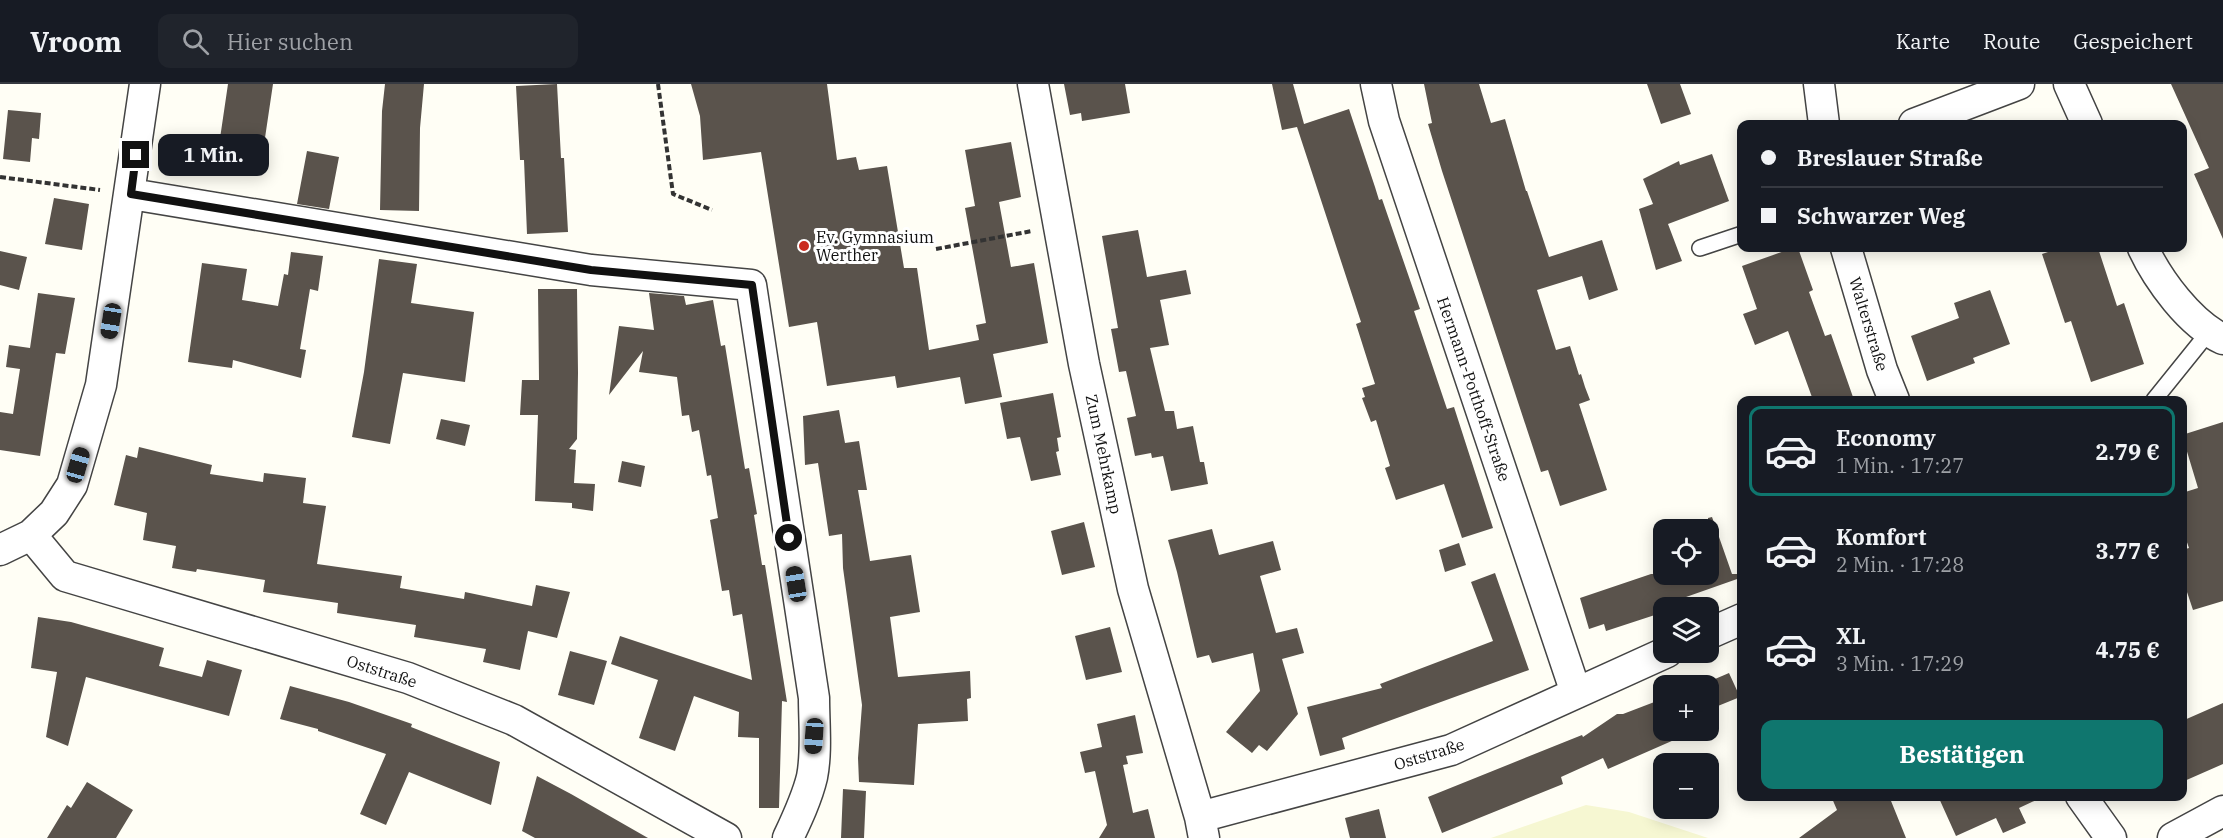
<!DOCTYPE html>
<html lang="de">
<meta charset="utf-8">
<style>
body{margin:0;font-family:"IBM Plex Serif",serif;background:#20242c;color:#f1f3f6;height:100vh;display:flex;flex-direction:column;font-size:22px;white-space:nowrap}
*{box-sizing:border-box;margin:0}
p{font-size:20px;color:#9ea1a6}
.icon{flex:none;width:33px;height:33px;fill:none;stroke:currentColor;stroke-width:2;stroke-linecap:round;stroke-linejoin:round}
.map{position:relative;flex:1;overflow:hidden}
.drawer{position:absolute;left:1737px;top:312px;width:450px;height:405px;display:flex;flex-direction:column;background:#171b24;border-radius:12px;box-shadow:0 3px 15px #0003}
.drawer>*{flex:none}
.guide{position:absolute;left:1737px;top:36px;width:450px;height:132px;border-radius:12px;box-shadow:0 3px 15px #0003;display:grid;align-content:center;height:132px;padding:0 24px;background:#171b24}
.fabs{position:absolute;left:1653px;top:435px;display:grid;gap:12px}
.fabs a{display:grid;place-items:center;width:66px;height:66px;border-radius:12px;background:#171b24;box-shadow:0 3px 15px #0003;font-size:30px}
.end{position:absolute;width:27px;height:27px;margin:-14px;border:8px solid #111;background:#fff;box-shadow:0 0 0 3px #fff}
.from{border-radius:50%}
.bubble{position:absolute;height:42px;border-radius:12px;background:#171b24;box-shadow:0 3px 15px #0003;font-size:20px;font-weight:800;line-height:42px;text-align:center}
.car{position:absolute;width:18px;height:36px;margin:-18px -9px;border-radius:8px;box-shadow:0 0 4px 2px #0007;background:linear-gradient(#222 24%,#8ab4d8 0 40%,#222 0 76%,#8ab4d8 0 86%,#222 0)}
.guide b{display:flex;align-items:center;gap:21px;height:57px;font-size:22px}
.guide b+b{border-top:2px solid #363941}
.guide i{width:15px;height:15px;background:#f1f3f6}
ul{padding:10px 0 0;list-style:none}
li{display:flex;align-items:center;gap:18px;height:90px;margin:0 12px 9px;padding:0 12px;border:3px solid transparent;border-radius:12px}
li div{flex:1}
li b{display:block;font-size:22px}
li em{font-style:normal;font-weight:800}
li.selected{border-color:#0f766e}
li>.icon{width:54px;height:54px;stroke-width:1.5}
.cta{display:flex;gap:12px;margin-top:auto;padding:12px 24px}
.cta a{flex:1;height:69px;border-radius:12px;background:#0f766e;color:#fff;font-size:24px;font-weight:800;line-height:69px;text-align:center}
header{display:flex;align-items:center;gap:36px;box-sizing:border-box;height:84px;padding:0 30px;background:#171b24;border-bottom:2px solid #363941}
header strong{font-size:28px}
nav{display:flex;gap:33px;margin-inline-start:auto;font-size:21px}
.search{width:420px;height:54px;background:#20242c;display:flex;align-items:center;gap:15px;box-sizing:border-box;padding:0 21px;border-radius:12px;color:#9ea1a6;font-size:22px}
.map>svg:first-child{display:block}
.farmland{fill:#f6f7d2}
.building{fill:#5a534c}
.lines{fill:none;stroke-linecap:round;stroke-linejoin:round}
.service-casing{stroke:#444;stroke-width:18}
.minor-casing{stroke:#444;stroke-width:33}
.path{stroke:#333;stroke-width:4;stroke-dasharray:6 3;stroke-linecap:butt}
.service{stroke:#fff;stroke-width:15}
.minor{stroke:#fff;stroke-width:30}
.route{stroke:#111;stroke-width:8}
.poi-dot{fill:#ca2b1f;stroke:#fff;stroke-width:2}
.labels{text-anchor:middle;stroke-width:6;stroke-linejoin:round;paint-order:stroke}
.poi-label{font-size:16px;fill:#111;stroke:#fff;text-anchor:start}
.street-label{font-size:16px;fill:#111;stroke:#fff}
</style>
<header>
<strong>Vroom</strong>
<div class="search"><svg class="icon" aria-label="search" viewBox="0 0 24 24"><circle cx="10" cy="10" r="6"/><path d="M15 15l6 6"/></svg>Hier suchen</div>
<nav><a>Karte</a><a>Route</a><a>Gespeichert</a></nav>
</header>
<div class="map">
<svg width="2223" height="754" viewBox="0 0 2223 754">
<rect width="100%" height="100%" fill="#fffef5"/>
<path class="farmland" d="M1586,721l43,7 79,26h-217z"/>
<path class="building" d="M228,0h45l-11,74 -44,-6z
M385,0h39l-4,44 -1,83 -39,-1 2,-99z
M557,0l4,74h3l4,74 -41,2 -3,-74h-4l-4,-74z
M691,0h136l10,76 19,-3 3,13 28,-4 17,102h13l12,82 50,-10 -3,-15 10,-2 -21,-115 10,-2 -10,-56 46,-8 10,55 -22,5 12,65 23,-4 14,80 -55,11 9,43 -37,7 -5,-27 -63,11 -2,-12 -68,10 -10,-64 -28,5 -28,-175 -58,8 -3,-44z
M1064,0h61l5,29 -48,8 -1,-8 -11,2z
M1272,0h21l11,40 45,-15 26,78 4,13 3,-1 38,110 -6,2 33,98 7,-2 39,121 -31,10 -18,-54 -48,16 -11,-32 5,-2 -14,-46 -5,2 -9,-24 3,-1 -3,-9 13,-4 -19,-60 5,-2 -64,-195 -15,3z
M1424,0h55l12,39 14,-4 21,72h1l22,66 53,-17 16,50 -29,10 -7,-24 -45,14 19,60 14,-4 9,29 2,-1 4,13 5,13 -11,4 28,86 -47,16 -12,-36 -7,2 -99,-301 -14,-47 4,-1z
M1647,0h33l11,30 -30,10z
M2171,0h52v155l-29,-65 15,-6z
M8,26l33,3 -2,26 -7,-1 -2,24 -27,-3z
M307,67l32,6 -10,52 -32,-5z
M1712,70l17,47 -61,23 14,37 -26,9 -17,-61 14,-5 -10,-25 36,-18 1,4z
M54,114l35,6 -7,46 -37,-6z
M1138,146l9,47 39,-7 5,24 -31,6 9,45 -19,3 15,63h9l3,18 16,-3 7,36h4l4,22 -37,7 -8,-35 -11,2 -1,-5 -16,3 -8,-38 9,-2 -10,-45 -7,1 -8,-43 7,-1 -16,-92z
M1793,164h5l15,42 -4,2 16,44 6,-2 23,66h-41l-25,-69 -33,14 -12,-31 14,-5 -15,-43z
M2060,164h38l19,58 7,-3 20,61 -53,18 -20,-61 -6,2 -23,-69z
M0,167l27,6 -8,33 -19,-5z
M291,168l32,4 -5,35 -8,-2 -10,60 6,1 -5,28 -68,-18 -1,8 -44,-6 14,-99 45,6 -5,31 36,6 6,-32 4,1z
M379,175l38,5 -6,39 63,9 -9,70 -62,-9 -13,71 -38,-7 12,-65z
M538,205h39l1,84 -1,66 -8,10 7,1 -2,33 21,1 -2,27 -21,-3v-5l-37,-2 3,-86h-18l2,-35h17z
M1990,206l20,54 -37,14 2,5 -48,18 -16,-45 48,-18 -5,-15z
M38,209l37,5 -10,56 -9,-1 -16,103 -40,-6v-38l13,2 7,-45 -14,-2 3,-22 21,3z
M649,209l35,3 2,9 27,-5 8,46 4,-1 20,124 4,-1 8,46 -3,1 8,50h3l22,137 -5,-1 -3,107h-20v-70l-21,-1 1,-25 -45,-16 -19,55 -36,-13 19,-58 -47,-16 9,-28 132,44 -10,-66 -9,2 -4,-26 -7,1 -12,-71 8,-2 -7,-43 -4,1 -8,-46 -7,2 -3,-17 -7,1 -5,-39 -38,-5 4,-21 -34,44 10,-69 35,4z
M1053,309l8,44 -4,1 2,13 -3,1 5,23 -30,6 -11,-44 -13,2 -7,-36z
M839,326l6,33 14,-2 8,49h-9l12,71 41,-6 9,57 -30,5 8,60 72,-6 1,27 -4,1 1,22 -50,3 -4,61 -55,-3 -1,-24 4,-53 -19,-137 -1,-34 -13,2 -11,-73 -13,2 -2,-49z
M441,335l29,6 -5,21 -29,-7z
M2223,338v179l-30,9 -11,-33v-27l7,-2 -7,-20v-35l16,-5 -16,-53z
M139,363l73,18 -2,9 53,8 1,-9 42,5 -3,25 23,3 -9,58 85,12 -2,12 64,11 1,-7 67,14 4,-21 34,7 -13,46 -29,-7 -8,39 -37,-8 3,-13 -72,-12 2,-12 -79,-12 1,-10 -75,-11 2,-12 -68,-11 -1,3 -24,-4 4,-22 -33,-6 4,-27 -33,-8 12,-50 11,3z
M622,377l23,5 -4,21 -23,-5z
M1712,433l20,57h7l1,4 -71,25 1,5h-6v4l-58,19 -2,-7 -15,5 -9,-31 71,-24h57v-56z
M1084,438l11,45 -33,8 -11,-44z
M1212,445l7,26 54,-14 8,29 -21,6 16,57 21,-5 7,25 -22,6 16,55 -31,37 -8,-6 -7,8 -26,-21 34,-41 -7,-38 -41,10 -3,-8 -12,3 -20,-86 -9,-32z
M1459,459l7,22 -21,7 -6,-22z
M1495,489l34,97 -187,68 3,11 -25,7 -13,-49 75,-19 -2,-4 113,-43 -22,-59z
M38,533l33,5 93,26 -5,18 43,11 5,-17 35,10 -13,46 -143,-39 -18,69 -22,-9 11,-65 -26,-4z
M1110,543l12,45 -36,8 -11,-44z
M570,567l37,10 -13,44 -36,-10z
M1729,589l11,24 -32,13v-28z
M290,602l59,16 63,22 -1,3 89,35 -9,43 -82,-33 -23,53 -26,-11 26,-60 -68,-23v-2l-38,-10z
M1657,617l7,16v13h6l4,10 -66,29 -5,-11 -42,19 2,7 -121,49 -14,-36 154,-62 1,2 34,-23h6z
M2223,619v61l-41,18v-61z
M1135,631l8,38 -17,3 2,8 -5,1 10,48 15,-4 7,29h-56l8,-13 -12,-54 -10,2 -5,-21 22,-5 -5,-23z
M537,692l34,18 77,44h-113l-13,-7z
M87,698l46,28 -17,28h-69l20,-33 4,3z
M843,705l23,2 -2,47h-23z
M1831,712h58l17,42h-107l38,-28z
M1938,712h107l-26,12 7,15 -23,10 -7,-15 -40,18z
M1379,725l7,29h-36l-5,-20z"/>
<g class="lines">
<defs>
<path id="service" d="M1700,164l42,-14
M2154,316l54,-67"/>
<path id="minor" d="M1033,0l51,280 49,225 67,228
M1376,0l8,37 192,572
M1819,0l5,40
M2069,0l18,40
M1914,40l105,-40
M131,110l460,76 160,15 63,413c0,26 3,54 -2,79 -5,21 -15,42 -24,61
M1846,164l36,122 12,30
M2143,164c15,32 47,76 80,91
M31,451l34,41 343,102 106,42 212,118
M0,466l31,-15 23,-22 18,-28 29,-100 44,-301
M1708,550l34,-15
M2081,712l30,42
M1204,754l-4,-21 251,-67 216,-98
M2173,754l50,-27"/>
</defs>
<use href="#service" class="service-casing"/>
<use href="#minor" class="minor-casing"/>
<path class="path" d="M658,0l15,110 39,16
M0,93l100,13
M936,165l96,-18"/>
<use href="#service" class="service"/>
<use href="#minor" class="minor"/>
</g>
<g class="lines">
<path class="route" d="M136,71l-5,39 460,76 161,15 37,253"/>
</g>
<circle class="poi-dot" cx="804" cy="162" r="6"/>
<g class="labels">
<g class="poi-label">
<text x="816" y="159">Ev. Gymnasium<tspan x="816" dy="18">Werther</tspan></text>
</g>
<g class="street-label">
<text transform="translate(1869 240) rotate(73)" y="6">Walterstraße</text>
<text transform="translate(1474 305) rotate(71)" y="6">Hermann-Potthoff-Straße</text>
<text transform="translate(1104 370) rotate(78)" y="6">Zum Mehrkamp</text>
<text transform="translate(382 587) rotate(18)" y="6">Oststraße</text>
<text transform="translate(1429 670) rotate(-17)" y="6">Oststraße</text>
</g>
</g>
</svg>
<div class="fabs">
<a><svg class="icon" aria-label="locate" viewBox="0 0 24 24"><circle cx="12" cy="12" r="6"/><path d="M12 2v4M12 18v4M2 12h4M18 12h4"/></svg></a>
<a><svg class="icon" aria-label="layers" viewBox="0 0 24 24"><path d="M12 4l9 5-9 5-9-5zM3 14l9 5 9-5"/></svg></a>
<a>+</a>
<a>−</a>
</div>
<i class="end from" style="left:789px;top:454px"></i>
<i class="end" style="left:136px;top:71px"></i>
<div class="bubble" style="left:158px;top:50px;width:111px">1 Min.</div>
<i class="car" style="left:111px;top:237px;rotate:189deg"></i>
<i class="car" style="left:78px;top:381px;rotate:16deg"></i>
<i class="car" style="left:796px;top:500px;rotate:351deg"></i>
<i class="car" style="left:814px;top:652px;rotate:184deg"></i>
<div class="guide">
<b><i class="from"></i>Breslauer Straße</b>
<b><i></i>Schwarzer Weg</b>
</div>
<section class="drawer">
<ul>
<li class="selected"><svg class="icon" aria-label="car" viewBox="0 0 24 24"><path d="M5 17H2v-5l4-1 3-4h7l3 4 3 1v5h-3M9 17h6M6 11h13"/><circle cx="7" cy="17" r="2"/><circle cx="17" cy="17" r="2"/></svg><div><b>Economy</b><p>1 Min. · 17:27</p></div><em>2.79 €</em></li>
<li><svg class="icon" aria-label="car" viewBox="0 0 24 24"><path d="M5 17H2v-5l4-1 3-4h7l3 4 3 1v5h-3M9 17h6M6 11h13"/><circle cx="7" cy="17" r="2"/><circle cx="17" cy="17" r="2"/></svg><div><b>Komfort</b><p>2 Min. · 17:28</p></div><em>3.77 €</em></li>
<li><svg class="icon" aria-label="car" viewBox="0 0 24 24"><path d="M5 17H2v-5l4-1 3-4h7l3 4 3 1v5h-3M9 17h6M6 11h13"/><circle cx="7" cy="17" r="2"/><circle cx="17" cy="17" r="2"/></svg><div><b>XL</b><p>3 Min. · 17:29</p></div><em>4.75 €</em></li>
</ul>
<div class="cta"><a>Bestätigen</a></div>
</section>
</div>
